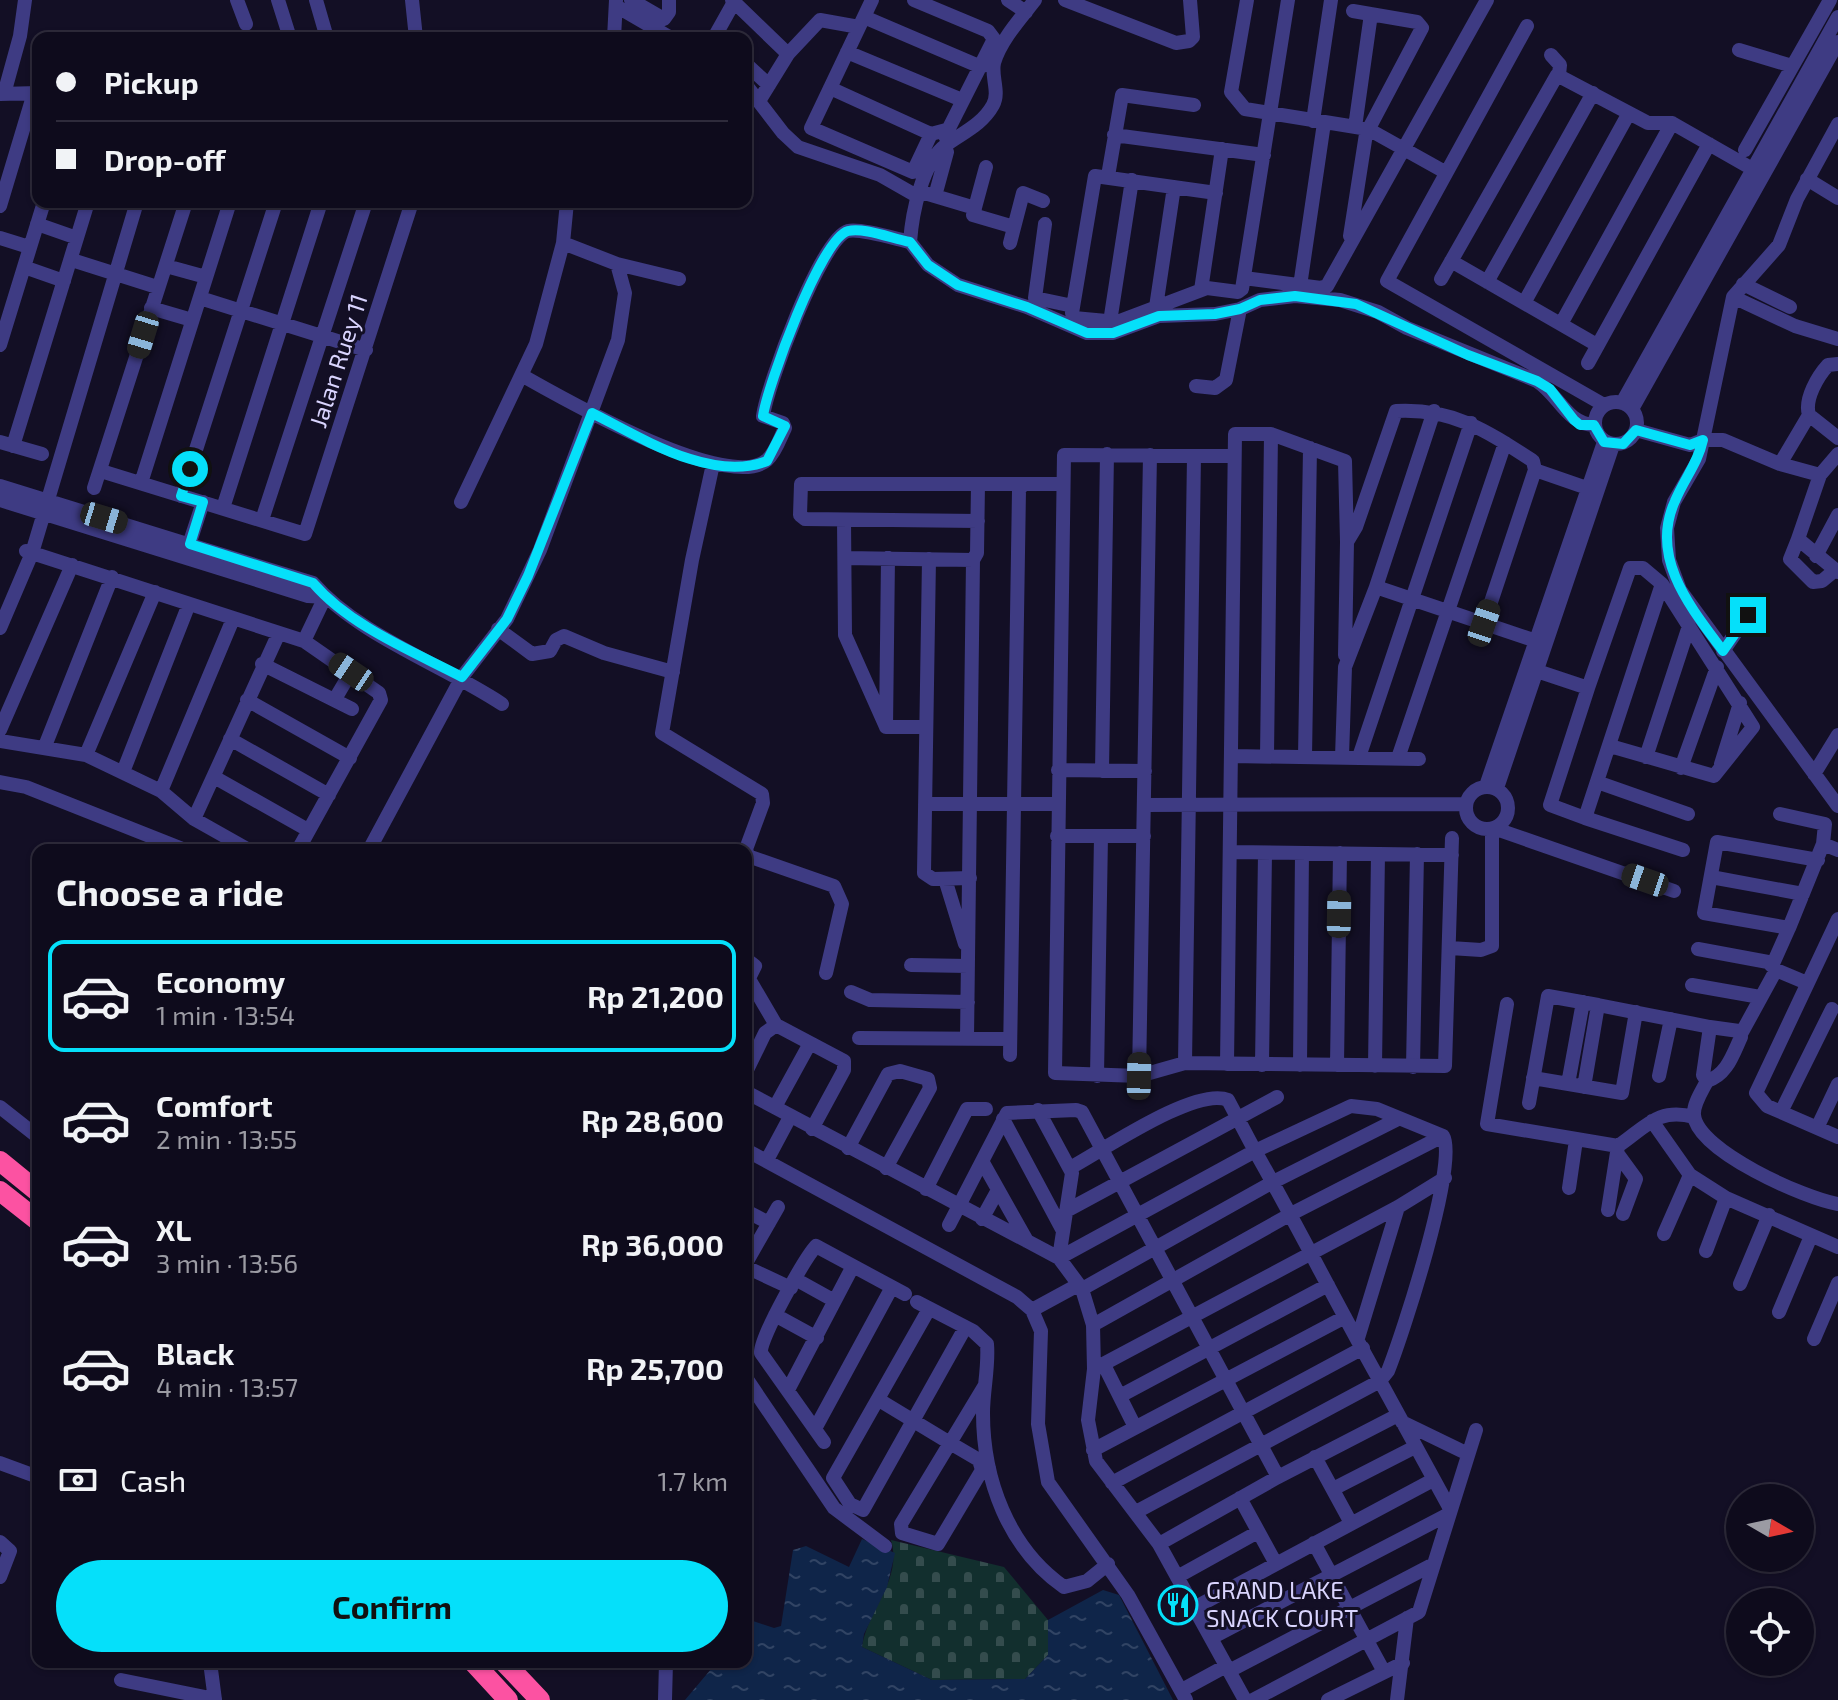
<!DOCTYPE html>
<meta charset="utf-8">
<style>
body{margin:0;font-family:"Exo 2",sans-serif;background:#1c1929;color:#f1f3f6;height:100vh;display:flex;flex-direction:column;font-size:30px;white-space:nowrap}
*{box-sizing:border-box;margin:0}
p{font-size:26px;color:#9b9ba3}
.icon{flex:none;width:44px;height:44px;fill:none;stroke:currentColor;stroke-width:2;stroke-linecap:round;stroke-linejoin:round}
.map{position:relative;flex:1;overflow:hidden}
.side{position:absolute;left:32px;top:844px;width:720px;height:824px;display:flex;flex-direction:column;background:#0e0b1c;border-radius:16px;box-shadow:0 2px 6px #0004,0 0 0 2px #2e2b3b}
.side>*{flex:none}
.hud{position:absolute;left:32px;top:32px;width:720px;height:176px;border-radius:16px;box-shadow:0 2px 6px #0004,0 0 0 2px #2e2b3b;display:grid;align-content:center;height:176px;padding:0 24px;background:#0e0b1c}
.needle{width:52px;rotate:99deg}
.fabs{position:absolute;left:1726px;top:1484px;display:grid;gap:16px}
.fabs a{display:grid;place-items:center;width:88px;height:88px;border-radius:50%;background:#0e0b1c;box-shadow:0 2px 6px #0004,0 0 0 2px #2e2b3b;font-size:40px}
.end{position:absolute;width:36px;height:36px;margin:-18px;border:10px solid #05e0fa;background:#111;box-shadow:0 0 0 4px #111}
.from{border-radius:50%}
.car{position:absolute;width:24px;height:48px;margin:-24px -12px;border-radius:10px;box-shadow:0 0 6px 2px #0007;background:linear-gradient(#222 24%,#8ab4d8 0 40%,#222 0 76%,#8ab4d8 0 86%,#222 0)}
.hud b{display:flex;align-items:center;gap:28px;height:76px;font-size:30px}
.hud b+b{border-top:2px solid #2e2b3b}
.hud i{width:20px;height:20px;background:#f1f3f6}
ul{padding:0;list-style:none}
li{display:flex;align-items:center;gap:24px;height:112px;margin:0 16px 12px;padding:0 8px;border:4px solid transparent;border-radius:16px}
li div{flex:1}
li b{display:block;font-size:30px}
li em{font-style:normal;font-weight:700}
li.active{border-color:#05e0fa}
li>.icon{width:72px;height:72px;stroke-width:1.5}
h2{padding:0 24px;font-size:36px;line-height:96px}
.pay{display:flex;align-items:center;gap:20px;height:88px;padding:0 24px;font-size:30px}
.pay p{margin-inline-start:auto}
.cta{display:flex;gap:16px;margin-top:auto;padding:16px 24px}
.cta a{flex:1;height:92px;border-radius:48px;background:#05e0fa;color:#111;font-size:32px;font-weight:700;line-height:92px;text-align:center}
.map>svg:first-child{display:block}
.cemetery{fill:url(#cemetery-stones)}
.water{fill:url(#water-ripples)}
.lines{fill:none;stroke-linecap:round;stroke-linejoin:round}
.minor{stroke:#3e3b83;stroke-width:14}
.highway{stroke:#fc52a2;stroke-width:20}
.route{stroke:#05e0fa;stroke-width:10}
.labels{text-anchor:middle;stroke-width:6;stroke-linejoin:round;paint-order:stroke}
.street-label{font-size:24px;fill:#d9d4fe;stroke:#130f25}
.poi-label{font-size:24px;fill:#d9d4fe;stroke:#130f25;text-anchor:start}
</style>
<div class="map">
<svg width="1838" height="1700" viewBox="0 0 1838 1700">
<defs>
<pattern id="cemetery-stones" width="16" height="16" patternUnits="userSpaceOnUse" patternTransform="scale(2)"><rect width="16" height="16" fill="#122f2e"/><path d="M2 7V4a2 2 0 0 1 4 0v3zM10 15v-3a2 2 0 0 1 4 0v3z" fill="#344c4d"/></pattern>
<pattern id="water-ripples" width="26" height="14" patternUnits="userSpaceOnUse" patternTransform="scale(2)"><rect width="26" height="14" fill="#0f2549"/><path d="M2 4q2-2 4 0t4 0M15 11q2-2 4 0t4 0" fill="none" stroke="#314464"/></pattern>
</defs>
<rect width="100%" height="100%" fill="#130f25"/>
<path class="cemetery" d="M891,1540l113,27 44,53v35l-23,24 -93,1 -70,-33c5,-37 41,-67 29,-107z"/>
<path class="water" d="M862,1539l33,14 -8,34 -23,47 -2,13 70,33 93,-1 23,-24v-35l55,-30 16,5 54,105h-488l32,-38h29v-38l4,-4 24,8 7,-2 12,-76 13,-4 43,21z"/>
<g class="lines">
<path class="minor" d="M237,0l9,24
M278,0l12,38
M316,0l11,38
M412,0l4,38
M631,0l33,19 5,-7v-12
M732,0l56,54 -29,47
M872,0l-61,128 102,44 18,-38 15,-4
M914,0l74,31 6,8 -49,97
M1008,0l18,12
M1035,0c-14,18 -35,41 -41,63 -3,14 6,29 -1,42 -11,20 -31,28 -47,40 -24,17 -34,69 -36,97l18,23 30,20 69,22 60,26h26l46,-17 56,-2 25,-5 20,-9 35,-4 45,4 38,12 29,16 130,53c22,14 30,43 57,44
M1065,0l111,43 13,-2 4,-4 -3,-37
M1247,0l-16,92 14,17 123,20 77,43
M616,6l55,32
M864,17l117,50
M1527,26l-140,255 217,124
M614,38l2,-38
M718,38l-3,-2 19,-34
M1739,50l53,16
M847,52l115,48
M788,54l32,-34 39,7
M1551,55l9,10 -1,10
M746,64l23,21
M746,85l37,48 15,14 82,28 35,20
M830,88l101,46
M0,94l38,-1
M4,94l16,-58 5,-36
M1313,121l18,-121
M1838,124l-41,75 -18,46 -46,52 -34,162 -25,43 -7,26 2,32 11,30 158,216
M1355,127l16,-113
M1114,135l150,20
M1745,150l85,-150
M986,167l-13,48 41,12
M1108,176l14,-81 72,10
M1807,179l31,19
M918,191l57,17
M1216,193l-121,-17 -23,137 2,5 43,4 90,-34 31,4 4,-3 46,-289
M935,196l12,-44
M0,206l34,-113
M37,224l40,14
M1045,224l-10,74 38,8
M1350,236l16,-102 56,-106 -5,-6 -64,-11
M0,238l29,9
M1010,243l13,-50 20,8
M72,260l85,27
M1451,261l146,84
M617,264l62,15
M166,266l40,11
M24,267l40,14
M1244,278l77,10 6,-2 160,-286
M1441,279l116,-204 91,48h24l91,52
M1487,282l106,-189
M1743,284l47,23
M1300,286l24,-163
M1201,290l21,-141
M1733,297l62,29 43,13
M200,298l166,52
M1524,303l105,-190
M1156,307l18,-120
M151,308l41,12
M1110,322l22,-142
M1561,324l111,-201
M0,345l44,-143
M1588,363l121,-219
M523,376c39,22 206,118 244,84 9,-8 13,-22 18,-32l-2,-5 -20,-7c4,-30 58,-178 85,-185 12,-3 48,8 62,11
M1196,386l19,2 11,-8 14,-71
M1595 423a21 21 0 1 1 42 0a21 21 0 1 1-42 0Z
M1622,403l216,-386
M1632,409l206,-367
M1809,415c-5,-16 9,-39 19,-50l10,-1
M1636,430l54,15 13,-5h20l57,24 40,11
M0,442l42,12
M13,446l75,-244
M1838,454l-18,21 -22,64 40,33
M1233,456l-169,-1 -9,618 84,3 46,-13 260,3 7,-228
M713,464l-21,96 -30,173 100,61 1,9 -17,46 2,7 86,30 8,18 -16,69
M1780,464l29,-49 29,23
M101,471l204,63 107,-332
M141,483l89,-281
M0,486l313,97c45,52 130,82 189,121
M94,488l92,-286
M181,496l95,-294
M0,500l308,96 17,1
M461,502l75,-158 27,-101
M223,508l98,-306
M262,520l104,-318
M844,520l1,115 41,92
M978,521l-173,-2 -5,-4 1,-31h222
M1798,539l-8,20 23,23 9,-1 13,-11
M26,551l278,90 75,52 2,7 -83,150
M187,551l16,-49
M1816,556l22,-41
M845,558l128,2 4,-7 1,-69
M888,558l-2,169h39
M929,559l-5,314 9,6 37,-1
M1376,587l58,-176
M1484,623l51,-153
M0,628l32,-75 105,-351
M498,629l34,25 18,-3 6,-11 8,-4 40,17 69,19
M304,641l21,-44
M1723,651l25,-36
M1345,655l2,-113
M262,664l90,45
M1537,671l51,17 -38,117 35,13 77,-234 -19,-16h-13l-42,120
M335,699l16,-27
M247,700l103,58
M0,730l72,-165
M230,739l99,56
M0,741l86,14 75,36 33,28 55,31
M45,746l67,-169
M1610,746l104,30 39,-49 -91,-143
M86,755l69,-163
M1233,756l186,3
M1267,756l4,-322
M1305,757l5,-309
M1342,757l3,-90 31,-80 166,56
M1359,757l112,-334
M1646,757l43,-131
M1398,758l107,-315
M1721,764l19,-61
M1681,768l36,-101
M1058,770l87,1
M1102,771l5,-317
M123,772l66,-168
M1814,774l24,-39
M214,777l94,53
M0,782l26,5 159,63
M1597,782l91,32
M1486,786l118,-344
M1466 808a21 21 0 1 1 42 0a21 21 0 1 1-42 0Z
M1497,788l116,-343
M161,791l72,-172
M925,804h132
M1144,805l321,-1
M1780,814l45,10 -2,20 15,6
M1585,818l98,32
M194,819l84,-184
M1496,829l178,62
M1057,836h87
M369,850l93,-173 45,-58 33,-69 78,-210 7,-47 -8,-29 -54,-21 4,-41
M1231,852l221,3
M1818,860l-101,-18 -13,71 85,15 34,-84
M1711,877l92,17
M945,879l20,65
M1838,919l-82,174 11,13 71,31
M1450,948l31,2 11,-4v-117
M1698,949l70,13 8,8
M746,959l9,7 -9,18
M911,965l57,1
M1772,966l17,-38
M749,979l27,46
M1692,985l68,12
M851,992l19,8 98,2
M1507,1004l-20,120 131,22c28,-19 40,-39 76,-29
M1741,1034l35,-64 31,13
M859,1038l151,1
M967,1038l6,-478
M1010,1055l9,-565 4,-6h39
M1185,1063l9,-607
M1227,1064l8,-630h36l74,27 2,81 9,-15 40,-116c57,-3 91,20 137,50l2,9 52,18
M1262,1065l3,-212
M1300,1065l2,-212
M1337,1065l3,-212
M1375,1066l3,-212
M1413,1067l4,-213
M746,1072l19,-39 11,-8 68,36v9l-32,59
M1097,1076l4,-240
M1139,1076l11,-621
M1659,1076l12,-57
M1533,1078l89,15 14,-81
M1707,1081l-4,-6 7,-48 29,4 2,6c-8,17 -14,38 -34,44 -5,10 -14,23 -13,34 3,36 112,84 144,89
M1568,1084l15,-82
M1584,1087l14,-82 112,22
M746,1092l313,166 196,-107 -27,-51c-32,-14 -126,51 -158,68
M1529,1103l19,-107 50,9
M0,1107l38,30
M775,1107l34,-62
M1038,1110l34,63 -13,85 23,31 11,36 1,44 -6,51 8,41 63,83 86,156
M1781,1112l51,-103
M1003,1119l60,112
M1652,1121l38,54 36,23 112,49
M1817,1128l21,-44
M848,1148l40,-74 12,-3 28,8 2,9 -44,80
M746,1150l271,147 15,13 9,21 -3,93 10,58 80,113 58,105
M1617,1153l19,26 -13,35
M767,1160l23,-43
M982,1161l45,80
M1569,1188l7,-48
M926,1189l41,-80h19
M1608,1210l10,-64
M746,1211l23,12
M1066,1211l211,-114
M982,1219l16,-29
M949,1225l58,-112 69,-3 6,2 196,365
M1664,1234l26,-59
M1706,1251l20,-53
M746,1263l32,-56
M746,1267l45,21
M797,1280l36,20
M1740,1284l29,-69
M1082,1289l191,-107 125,-63
M917,1302l56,29 14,13c2,23 -4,46 -4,69 0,66 25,135 81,174l23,-6 21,-17
M929,1309l-96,169 17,26 13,6 102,-182
M1032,1310l46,-25
M1779,1312l32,-76
M775,1315l42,23
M1093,1325l198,-111 152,-78
M1358,1338l40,-131
M1814,1339l24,-56
M1104,1365l31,62
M1094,1369l304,-162 47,-29
M746,1378l88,130 51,38
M789,1388l64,-122
M1120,1396l208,-111
M879,1400l71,43 35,-58
M1402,1422l64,31
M816,1427l76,-140
M824,1442l-63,-89c-2,-14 44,-95 55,-107l89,48
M1093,1450l252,-133
M1315,1457l36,66
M0,1463l38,14
M982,1470l-3,-10 -29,-17 -49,81 1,9 36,11 44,-74 7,-2
M1112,1483l251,-135
M1333,1489l82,-42
M1240,1498l35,64
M1136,1512l244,-131 8,-10c14,-35 71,-209 55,-235l-66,-27 -26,-3 -96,45c45,79 85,160 130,239l64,117
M0,1542l10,9 -10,26
M1314,1543l69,127
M1159,1544l119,-67 120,-62
M1177,1577l81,-45
M1194,1608l239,-128
M1211,1638l236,-123
M210,1662l5,38
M1229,1671l201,-105
M121,1680l94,19
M1182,1690l44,-24
M665,1700l1,-38
M1253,1700l166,-88 57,-182
M1328,1700l75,-37
M1397,1700l10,-82"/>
<path class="highway" d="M0,1161l38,31
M0,1191l38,30
M473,1662l35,38
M504,1662l36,38"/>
</g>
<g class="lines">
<path class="route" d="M190,469l-9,27 22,6 -13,42 123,39c37,43 99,68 149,94l45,-58 21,-43 64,-163c48,24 119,70 175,48l18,-35 -22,-10c4,-29 58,-178 85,-185 16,-4 45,8 62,11l18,23 30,20 69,22 60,26h26l46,-17 56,-2 25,-5 20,-9 35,-4 61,8 112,51 69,26 13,8 24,31 6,5h14l10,17 19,2 13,-14 54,15 13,-5c-5,23 -19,39 -28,61 -26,57 16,107 48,150l25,-36"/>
</g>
<defs>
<symbol id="restaurant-ring" viewBox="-11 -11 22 22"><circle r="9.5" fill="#130f25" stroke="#05e0fa" stroke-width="1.5"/><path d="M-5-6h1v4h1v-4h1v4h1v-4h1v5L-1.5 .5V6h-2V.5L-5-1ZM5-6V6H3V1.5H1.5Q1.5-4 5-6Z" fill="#05e0fa"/></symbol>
</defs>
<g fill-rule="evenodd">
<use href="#restaurant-ring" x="1156" y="1583" width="44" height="44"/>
</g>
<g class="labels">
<g class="street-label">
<text transform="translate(339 361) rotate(-72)" y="8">Jalan Ruey 11</text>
</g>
<g class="poi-label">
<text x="1206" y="1599">GRAND LAKE<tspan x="1206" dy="28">SNACK COURT</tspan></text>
</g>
</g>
</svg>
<div class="fabs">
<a><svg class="needle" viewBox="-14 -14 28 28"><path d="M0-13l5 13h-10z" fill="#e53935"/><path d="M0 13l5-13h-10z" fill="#9b9ba3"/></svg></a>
<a><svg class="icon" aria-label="locate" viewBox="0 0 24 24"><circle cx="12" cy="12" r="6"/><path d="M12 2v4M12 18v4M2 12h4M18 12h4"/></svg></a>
</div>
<i class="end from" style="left:190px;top:469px"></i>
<i class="end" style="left:1748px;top:615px"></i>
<i class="car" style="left:143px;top:335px;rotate:197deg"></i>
<i class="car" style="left:104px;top:518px;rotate:107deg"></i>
<i class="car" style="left:1484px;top:623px;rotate:19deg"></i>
<i class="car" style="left:351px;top:672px;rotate:304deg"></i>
<i class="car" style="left:1645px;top:880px;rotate:289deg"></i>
<i class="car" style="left:1339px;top:914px;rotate:1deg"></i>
<i class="car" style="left:1139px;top:1076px;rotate:1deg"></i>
<div class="hud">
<b><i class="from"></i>Pickup</b>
<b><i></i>Drop-off</b>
</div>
<section class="side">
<h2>Choose a ride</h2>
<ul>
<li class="active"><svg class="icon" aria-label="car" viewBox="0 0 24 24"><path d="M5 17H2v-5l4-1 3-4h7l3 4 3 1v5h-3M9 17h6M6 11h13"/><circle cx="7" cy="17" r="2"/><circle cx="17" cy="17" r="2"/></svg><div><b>Economy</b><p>1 min · 13:54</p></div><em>Rp 21,200</em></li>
<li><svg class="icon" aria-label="car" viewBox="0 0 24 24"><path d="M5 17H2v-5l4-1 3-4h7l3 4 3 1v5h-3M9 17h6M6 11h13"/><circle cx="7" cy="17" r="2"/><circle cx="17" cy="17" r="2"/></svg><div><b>Comfort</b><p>2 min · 13:55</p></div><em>Rp 28,600</em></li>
<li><svg class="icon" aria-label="car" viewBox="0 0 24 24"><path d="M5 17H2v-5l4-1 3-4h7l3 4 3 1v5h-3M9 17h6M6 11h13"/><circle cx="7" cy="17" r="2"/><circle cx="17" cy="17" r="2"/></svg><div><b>XL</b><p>3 min · 13:56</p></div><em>Rp 36,000</em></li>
<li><svg class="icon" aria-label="car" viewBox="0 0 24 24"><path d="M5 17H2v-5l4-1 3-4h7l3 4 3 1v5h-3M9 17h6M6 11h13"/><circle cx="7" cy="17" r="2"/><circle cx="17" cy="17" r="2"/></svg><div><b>Black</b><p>4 min · 13:57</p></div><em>Rp 25,700</em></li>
</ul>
<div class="pay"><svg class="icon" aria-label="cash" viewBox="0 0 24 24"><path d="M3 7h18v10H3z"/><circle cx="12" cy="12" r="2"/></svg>Cash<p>1.7 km</p></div>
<div class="cta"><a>Confirm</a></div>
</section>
</div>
